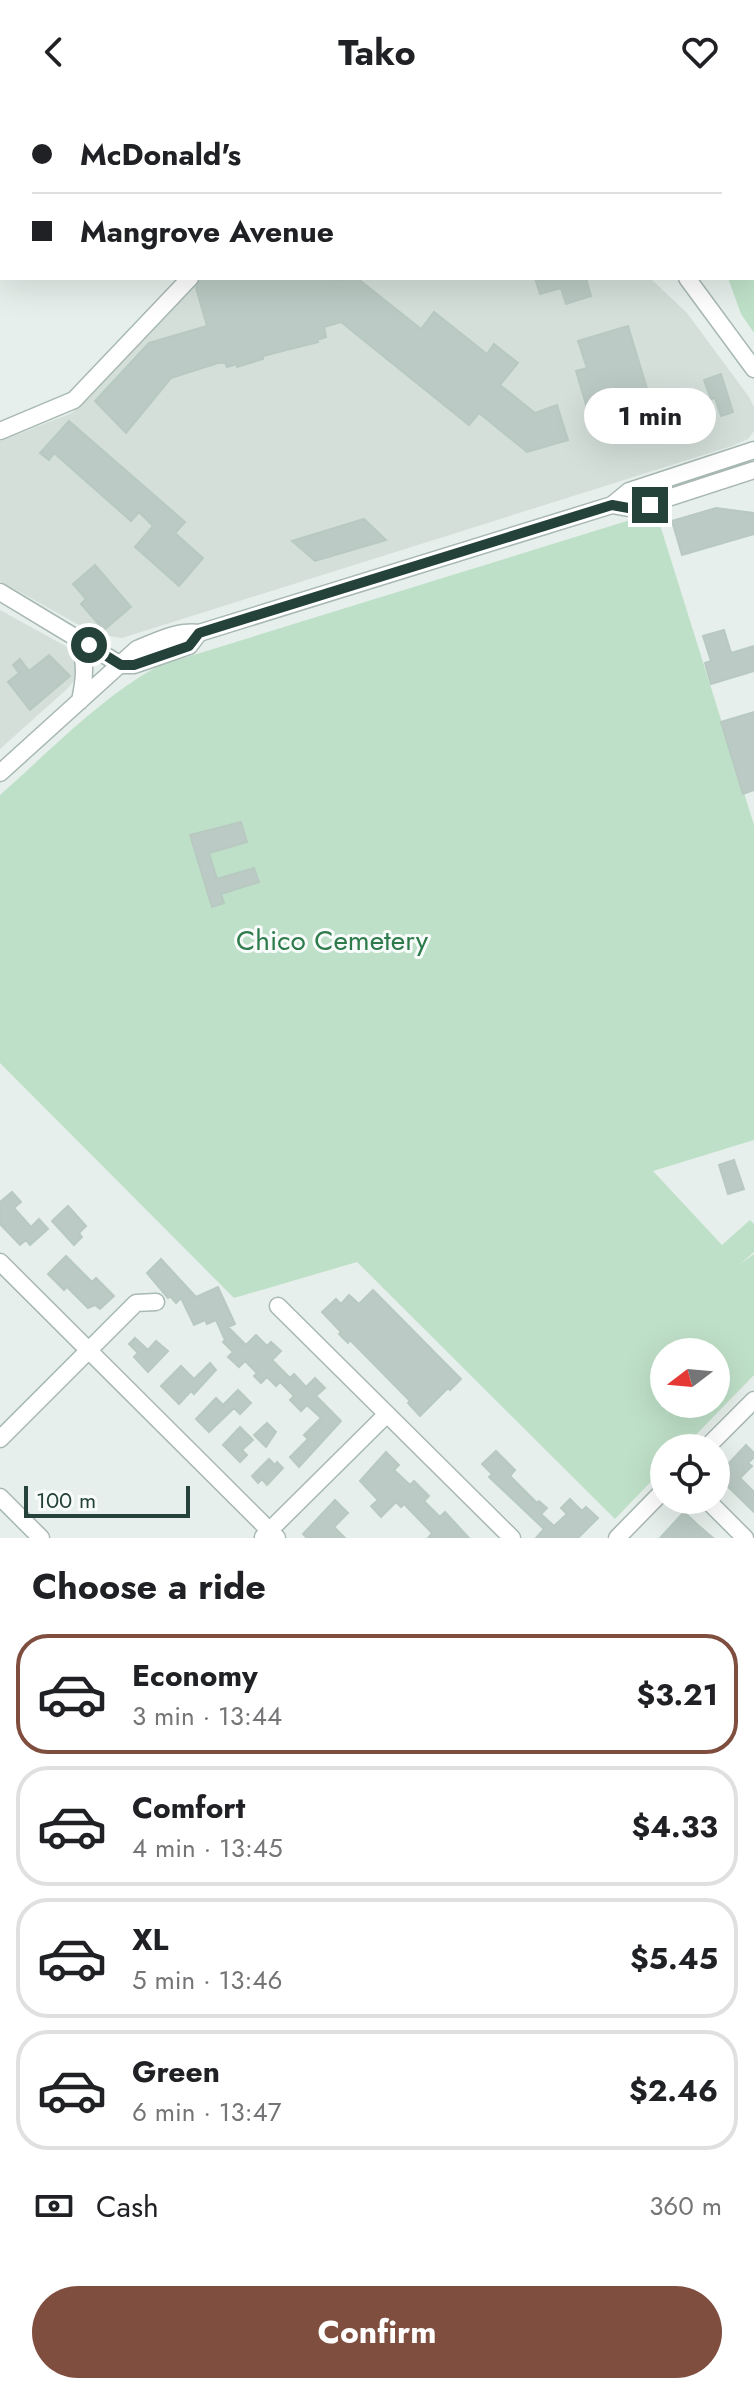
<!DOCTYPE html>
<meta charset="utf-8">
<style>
body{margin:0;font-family:Jost,sans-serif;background:#f2f2f2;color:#202124;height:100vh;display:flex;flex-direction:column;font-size:30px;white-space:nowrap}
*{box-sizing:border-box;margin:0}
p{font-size:26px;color:#757577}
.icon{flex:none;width:44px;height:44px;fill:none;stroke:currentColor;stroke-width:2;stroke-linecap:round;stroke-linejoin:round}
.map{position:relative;height:1434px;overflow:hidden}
.side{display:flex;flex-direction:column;background:#fff;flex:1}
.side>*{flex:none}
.guide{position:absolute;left:0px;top:0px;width:754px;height:176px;box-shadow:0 8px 32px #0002;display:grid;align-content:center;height:176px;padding:0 32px;background:#fff}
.needle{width:52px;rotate:254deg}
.tools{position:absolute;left:650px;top:1234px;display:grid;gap:16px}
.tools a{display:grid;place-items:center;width:80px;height:80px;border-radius:50%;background:#fff;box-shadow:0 8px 32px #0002;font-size:40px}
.scale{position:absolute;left:24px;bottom:20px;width:166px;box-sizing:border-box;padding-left:8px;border:4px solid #24423a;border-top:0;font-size:22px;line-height:28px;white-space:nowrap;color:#24423a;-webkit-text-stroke:6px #f7fbf9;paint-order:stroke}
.end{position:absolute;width:36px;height:36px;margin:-18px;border:10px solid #24423a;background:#fff;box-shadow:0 0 0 4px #fff}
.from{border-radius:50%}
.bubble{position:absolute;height:56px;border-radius:28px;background:#fff;box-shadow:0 8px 32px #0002;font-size:26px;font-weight:700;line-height:56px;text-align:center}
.guide b{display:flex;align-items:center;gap:28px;height:76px;font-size:30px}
.guide b+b{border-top:2px solid #e0e0e0}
.guide i{width:20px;height:20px;background:#202124}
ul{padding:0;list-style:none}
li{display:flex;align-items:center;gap:24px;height:120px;margin:0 16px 12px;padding:0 16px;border:4px solid #e0e0e0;border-radius:32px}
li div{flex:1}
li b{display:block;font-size:30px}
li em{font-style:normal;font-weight:700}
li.active{border-color:#7f4e3f}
li>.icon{width:72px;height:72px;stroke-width:1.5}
h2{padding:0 32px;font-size:36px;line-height:96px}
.pay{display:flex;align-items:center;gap:20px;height:88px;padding:0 32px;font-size:30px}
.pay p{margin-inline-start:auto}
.primary-button{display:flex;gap:16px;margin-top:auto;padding:16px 32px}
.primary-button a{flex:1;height:92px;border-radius:48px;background:#7f4e3f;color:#fff;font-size:32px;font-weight:700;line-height:92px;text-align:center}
header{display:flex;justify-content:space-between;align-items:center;height:104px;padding:0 32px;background:#fff;font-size:36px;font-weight:700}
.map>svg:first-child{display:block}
.built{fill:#d4dfda}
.green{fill:#bfe0c8;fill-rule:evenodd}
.building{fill:#bbcac4;stroke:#b8c9c2;stroke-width:2}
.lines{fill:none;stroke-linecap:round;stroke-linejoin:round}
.minor-casing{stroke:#a8b8b2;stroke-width:19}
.minor{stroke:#fff;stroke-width:16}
.route{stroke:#24423a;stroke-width:10}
.labels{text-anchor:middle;stroke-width:6;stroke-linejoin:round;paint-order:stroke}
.park-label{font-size:28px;fill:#2d7a4b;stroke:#f7fbf9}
</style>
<header><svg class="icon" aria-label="back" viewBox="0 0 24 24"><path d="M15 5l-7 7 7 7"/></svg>Tako<svg class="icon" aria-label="heart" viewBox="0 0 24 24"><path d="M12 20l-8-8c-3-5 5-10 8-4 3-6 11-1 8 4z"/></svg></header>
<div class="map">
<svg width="754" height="1434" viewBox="0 0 754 1434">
<rect width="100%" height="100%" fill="#e6efeb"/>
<path class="built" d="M200,174h450l37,35 62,84 5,10v24l-6,8 -16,7 -610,192 -19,-3 -26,-11 -77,-43v-140l72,-28z
M0,506l69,38 9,9v19l-11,13 -67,60z"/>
<path class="green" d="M721,0h33v229l-13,-19 -13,-36h24v-172h-31z
M656,408l98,313v315l-101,31 69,74 28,-25 4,4v28l-14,12 14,-10v121l-71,73h-19v20l-49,51 -258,-257 -123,36 -234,-235v-268c50,-44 99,-96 158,-129zM664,1248h52v52h-52z"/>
<path class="building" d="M201,174h131l1,3 24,-3 64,51 13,-17 53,42 7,-10 24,19 -18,22 35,28 22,-8 11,35 -41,12 -48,-39 -10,12 -128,-103 -17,5 2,10 -9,3 1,2 -55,14v3l-26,8v-3l-10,3 -2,-4h-7l-47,15 -45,55 -31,-32 54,-58 58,-17 -11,-38z
M535,174h51l5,18 -25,8 -5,-16 -21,6z
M628,222l28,92 -13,4 2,7 -35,10 -2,-5 -12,4 -20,-67 11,-3 -9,-27z
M721,270l12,38 -12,4 -6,-18 -4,1 -7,-19z
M69,317l116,101 -10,11 28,25 -24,28 -44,-39 18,-21 -14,-14 -8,9 -77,-68 -5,7 -9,-7z
M716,404l38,5v21l-72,21 -10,-34z
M364,415l22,21 -71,21 -23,-20z
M95,461l36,42 -27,23 -23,-26 5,-5 -13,-15z
M724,526l7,23 23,-7v25l-43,13 -6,-21 6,-2 -8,-25z
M49,551l21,21 -40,34 -22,-28 11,-9 -6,-8 7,-6 9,12z
M754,608v78l-11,4 -22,-72z
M241,718l6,20 -38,11 8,26 37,-11 5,14 -38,12 3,9 -12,4 -22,-72z
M734,1056l10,29 -16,5 -9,-29z
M12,1088l9,10 -7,6 17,19 8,-8 9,10 -18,16 -4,-5 -6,5 -20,-21v-22z
M68,1102l18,20 -7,7 3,4 -8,8 -22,-24z
M66,1152l26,26 4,-4 18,18 -14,13 -5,-4 -7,3 -21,-21 -3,3 -16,-16z
M161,1155l35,38 22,-10 17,37 -7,3 18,18 10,-10 11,11 4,-4 10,9 -9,9 18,18 4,-4 12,13 9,-9 10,10 -9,8 25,25 -42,46 -9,-10 18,-18 -4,-4 17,-17 -14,-13 -6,6 -11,-11 4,-4 -14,-14 -4,4 -9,-9 -6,6 -7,-7 3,-3 -12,-12 -6,6 -11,-10 5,-5 -10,-10 2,-2 -9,-20 -9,4 -2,-4 -11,5 -13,-27 -5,5 -6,-7 -2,2 -21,-25z
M373,1186l88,89 -11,11 -2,-2 -28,28 -12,-13 2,-2 -60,-61 -2,3 -9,-9 2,-2 -19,-20 14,-13 5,5 8,-9 10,9z
M135,1234l13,12 8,-9 12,10 -20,21 -14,-15 4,-4 -9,-9z
M210,1259l6,7 -22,24 -3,-3 -12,13 -18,-18 20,-20 13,13z
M238,1286l13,13 -11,11 -6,-6 -25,24 -13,-13 20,-21 7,7z
M267,1319l9,9 -10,15 -12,-12z
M240,1323l13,13 -11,10 5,5 -7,7 -17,-17z
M746,1341l8,8v4l-6,6 4,3 -12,12 14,14v20l-37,-36z
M496,1347l19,19 -5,6 27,27 2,-2 8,7 -6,6 13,12 13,-12 -6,-6 9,-9 12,12 4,-4 12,11 -20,20h-42l8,-9 -55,-52 3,-3 -10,-10z
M386,1348l13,13 -5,5 16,15 4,-4 15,15 -5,5 16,16 5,-5 24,26h-41l4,-5 -28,-29 -3,3 -5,-5 -15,15 -10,-11 7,-6 -18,-19z
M269,1355l6,6 2,-3 6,6 -16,17 -5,-6 -4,4 -6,-7z
M335,1396l13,13 -14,14 11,11h-38l-4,-4z
M684,1408l14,13 15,13h-53z"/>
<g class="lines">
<defs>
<path id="minor" d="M474,0l2,2
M46,2l2,-2
M358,2l1,-2
M0,53l2,-2
M687,174l67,91
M0,327l74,-31 116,-122
M612,401l22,4 120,-39
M0,488l121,73h13l55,-19 10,-13
M76,534c11,22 9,39 4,63
M0,669l137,-124c20,-8 41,-19 62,-16l413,-128 17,-14 125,-41
M0,1158l277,276
M278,1202l234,232
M0,1335l136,-136 20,-1
M706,1344l48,-48
M0,1393l41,41
M707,1396l38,38
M263,1433l124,-123
M617,1434l47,-48"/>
</defs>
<use href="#minor" class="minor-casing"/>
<use href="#minor" class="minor"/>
</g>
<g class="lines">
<path class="route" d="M89,541l32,20h13l55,-19 10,-13 413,-128 22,4 16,-4"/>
</g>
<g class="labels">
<g class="park-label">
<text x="332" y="846">Chico Cemetery</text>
</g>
</g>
</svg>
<div class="tools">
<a><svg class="needle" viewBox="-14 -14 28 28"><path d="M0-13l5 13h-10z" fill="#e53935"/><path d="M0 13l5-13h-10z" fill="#757577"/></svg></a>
<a><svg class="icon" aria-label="locate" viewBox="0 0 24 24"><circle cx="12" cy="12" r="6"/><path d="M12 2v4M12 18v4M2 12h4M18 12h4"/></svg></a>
</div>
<div class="scale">100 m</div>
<i class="end from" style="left:89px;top:541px"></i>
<i class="end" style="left:650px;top:401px"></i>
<div class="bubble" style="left:584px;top:284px;width:132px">1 min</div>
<div class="guide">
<b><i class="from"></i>McDonald's</b>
<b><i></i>Mangrove Avenue</b>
</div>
</div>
<section class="side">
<h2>Choose a ride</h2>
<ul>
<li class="active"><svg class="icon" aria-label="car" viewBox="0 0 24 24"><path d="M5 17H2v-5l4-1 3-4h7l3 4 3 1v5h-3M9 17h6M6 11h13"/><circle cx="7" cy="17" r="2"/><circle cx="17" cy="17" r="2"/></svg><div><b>Economy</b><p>3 min · 13:44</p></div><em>$3.21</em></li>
<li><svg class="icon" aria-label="car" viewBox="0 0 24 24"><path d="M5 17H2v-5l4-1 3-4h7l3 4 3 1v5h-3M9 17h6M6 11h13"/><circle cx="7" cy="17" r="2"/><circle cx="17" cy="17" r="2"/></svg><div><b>Comfort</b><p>4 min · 13:45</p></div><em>$4.33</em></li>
<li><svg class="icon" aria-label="car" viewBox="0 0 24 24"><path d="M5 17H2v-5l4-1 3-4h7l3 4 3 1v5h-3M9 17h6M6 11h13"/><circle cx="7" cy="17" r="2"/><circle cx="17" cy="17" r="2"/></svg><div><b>XL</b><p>5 min · 13:46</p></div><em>$5.45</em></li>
<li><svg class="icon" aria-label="car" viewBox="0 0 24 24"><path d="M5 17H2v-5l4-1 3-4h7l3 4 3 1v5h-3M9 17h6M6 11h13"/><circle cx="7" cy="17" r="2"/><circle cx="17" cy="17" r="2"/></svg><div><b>Green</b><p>6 min · 13:47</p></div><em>$2.46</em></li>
</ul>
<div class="pay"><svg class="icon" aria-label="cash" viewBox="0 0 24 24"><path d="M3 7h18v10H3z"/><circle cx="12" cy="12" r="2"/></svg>Cash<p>360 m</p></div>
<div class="primary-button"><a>Confirm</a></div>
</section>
